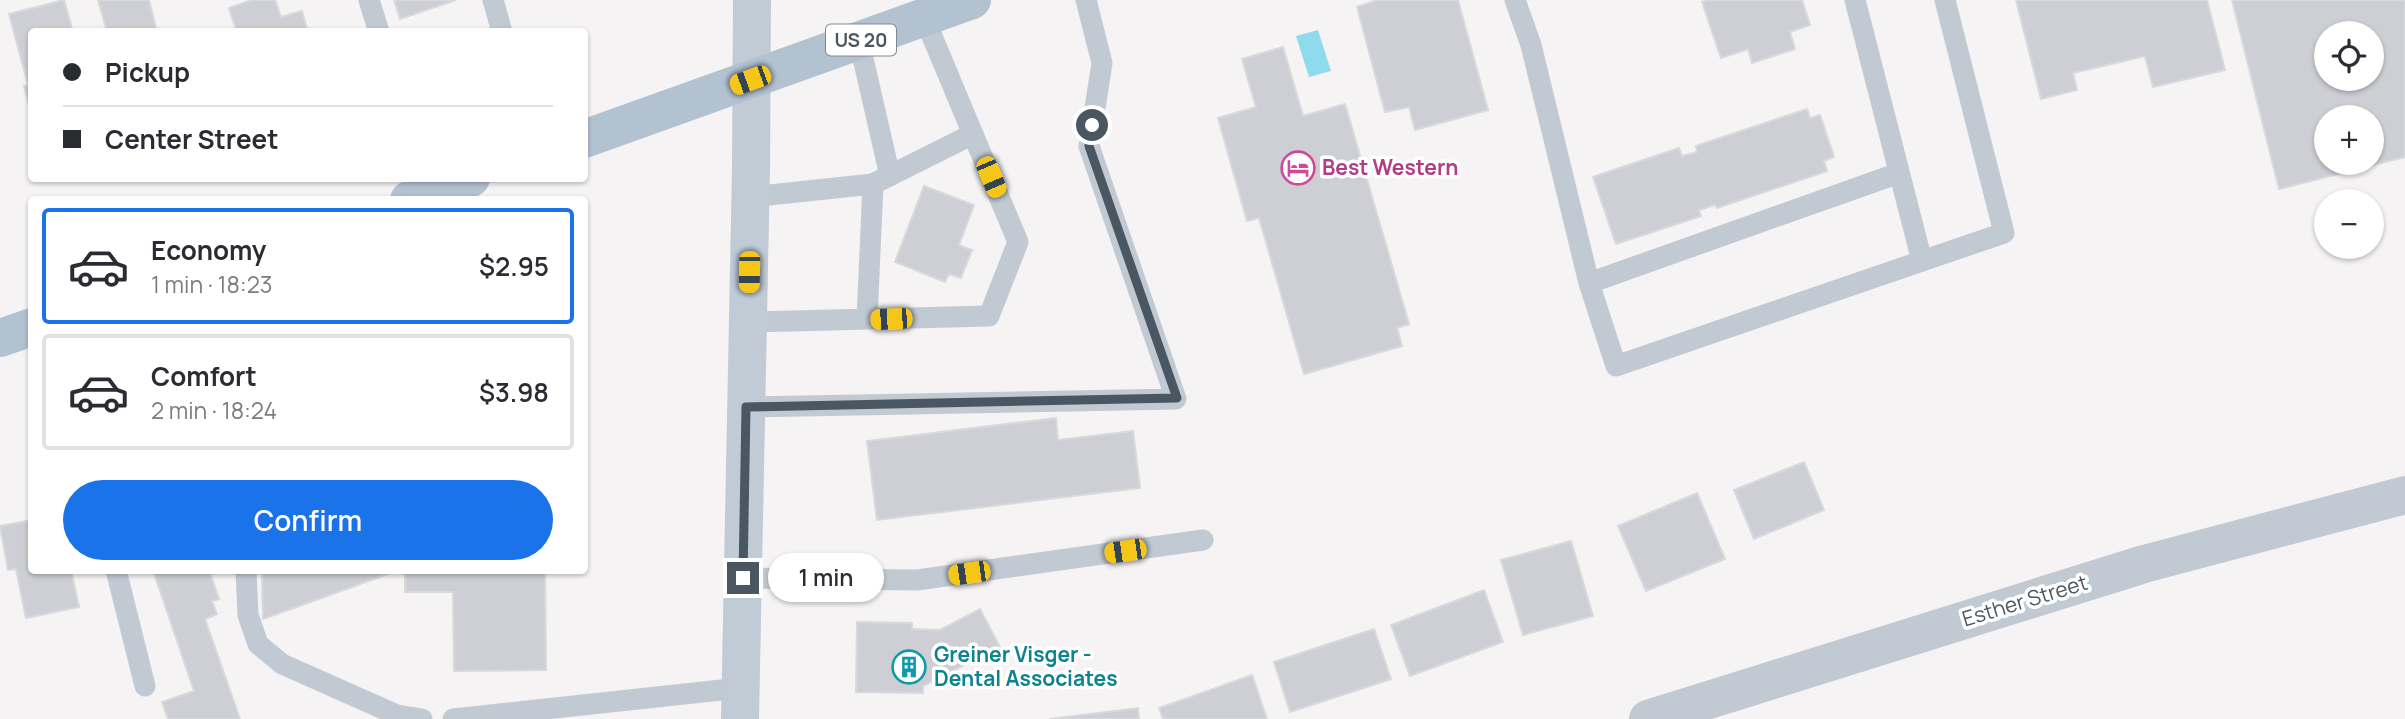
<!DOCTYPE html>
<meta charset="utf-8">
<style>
body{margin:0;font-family:Manrope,sans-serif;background:#f7f7f7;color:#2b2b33;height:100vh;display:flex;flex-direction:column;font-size:26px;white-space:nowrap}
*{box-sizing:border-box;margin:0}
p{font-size:23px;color:#7c7c81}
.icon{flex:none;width:38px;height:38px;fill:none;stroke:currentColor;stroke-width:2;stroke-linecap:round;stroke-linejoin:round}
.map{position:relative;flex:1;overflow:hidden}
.drawer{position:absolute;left:28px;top:196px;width:560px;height:378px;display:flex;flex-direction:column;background:#fff;border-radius:7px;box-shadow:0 2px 5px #0004}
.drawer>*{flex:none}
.guide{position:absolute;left:28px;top:28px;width:560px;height:154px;border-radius:7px;box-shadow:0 2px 5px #0004;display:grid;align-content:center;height:154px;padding:0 35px;background:#fff}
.buttons{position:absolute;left:2314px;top:21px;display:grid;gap:14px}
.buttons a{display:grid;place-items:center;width:70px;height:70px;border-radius:50%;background:#fff;box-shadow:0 2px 5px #0004;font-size:35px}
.end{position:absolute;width:32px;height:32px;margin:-16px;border:9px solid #4a5661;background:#fff;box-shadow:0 0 0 4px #fff}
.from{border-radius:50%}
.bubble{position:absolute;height:49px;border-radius:24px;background:#fff;box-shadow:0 2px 5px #0004;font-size:23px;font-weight:600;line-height:49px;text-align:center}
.car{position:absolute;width:21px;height:42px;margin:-21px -10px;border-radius:9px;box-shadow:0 0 5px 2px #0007;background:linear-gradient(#f5c518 24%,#345 0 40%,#f5c518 0 76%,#345 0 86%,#f5c518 0)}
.guide b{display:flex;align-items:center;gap:24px;height:66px;font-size:26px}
.guide b+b{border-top:2px solid #e1e1e2}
.guide i{width:18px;height:18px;background:#2b2b33}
ul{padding:12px 0 0;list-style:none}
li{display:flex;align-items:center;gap:21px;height:116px;margin:0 14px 10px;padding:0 21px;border:4px solid #e1e1e2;border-radius:7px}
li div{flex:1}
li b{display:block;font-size:26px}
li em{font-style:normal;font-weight:600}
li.active{border-color:#1a73e8}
li>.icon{width:63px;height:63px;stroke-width:1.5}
.cta{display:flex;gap:14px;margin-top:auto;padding:14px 35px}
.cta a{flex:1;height:80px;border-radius:42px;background:#1a73e8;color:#fff;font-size:28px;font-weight:600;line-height:80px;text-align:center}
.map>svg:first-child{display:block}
.water{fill:#90daee}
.building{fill:#cdcfd5;stroke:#d7d9de;stroke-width:2;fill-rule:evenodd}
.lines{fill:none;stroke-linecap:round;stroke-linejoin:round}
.service{stroke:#c1cad2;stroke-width:21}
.minor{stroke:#c1cad2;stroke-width:38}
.secondary{stroke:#c1cbd6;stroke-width:38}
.primary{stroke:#b3c2d1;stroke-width:38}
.route{stroke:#4a5661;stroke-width:9}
.labels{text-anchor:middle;stroke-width:7;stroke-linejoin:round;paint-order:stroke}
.shield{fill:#fff;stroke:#808990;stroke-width:2}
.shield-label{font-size:19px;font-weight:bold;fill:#4a5661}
.hotel-label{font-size:21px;font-weight:bold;fill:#b23c85;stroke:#fff;text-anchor:start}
.street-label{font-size:21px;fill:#4a5661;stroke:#fff}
.culture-label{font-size:21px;font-weight:bold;fill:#0d838f;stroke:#fff;text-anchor:start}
</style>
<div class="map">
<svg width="2405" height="719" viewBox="0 0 2405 719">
<rect width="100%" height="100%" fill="#f5f3f3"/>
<path class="water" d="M1318,30l13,41 -22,6 -13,-41z"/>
<path class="building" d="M64,0l9,32h-41v85l-8,-31 4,-1 -19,-71z
M98,0h51l8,32h-50z
M252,0h23l6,17 21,-6 6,21h-71l-8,-24z
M394,0h62l-56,19z
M1458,0l30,110 -73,20 -6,-23 -24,5 -28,-105 20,-7z
M1708,0h94l8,25 -20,7 5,17 -43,14 -4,-14 -27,9 -19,-56z
M2016,0h191l18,70 -72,17 -8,-31 -72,17 4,17 -36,9z
M2232,0h173v157l-126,32zM2326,33h45v46h-45zM2326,117h45v46h-45z
M1283,47l20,69 42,-12 64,220 -12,4 5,18 -98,28 -45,-156 -12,3 -29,-103 38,-11 -14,-48z
M1807,109l3,9 10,-3 14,42 -10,4 3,10 -110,37 -2,-3 -16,5 2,6 -85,28 -23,-67 86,-29 3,8 15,-4 -1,-6z
M924,186l50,19 -15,40 13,5 -11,28 -12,-4 -4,8 -50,-20z
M1056,418l2,22 75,-9 7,57 -263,32 -10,-79z
M1804,462l20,48 -70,29 -20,-49z
M1697,493l28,66 -79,32 -28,-65z
M32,520v50h39l8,37 -53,11 -10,-49 -8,1 -8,-44z
M1571,541l22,75 -70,19 -22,-75z
M153,570h56l10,29 -7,2 5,13 -12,5 35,100h-72l-6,-17 32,-11z
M262,570h137l-136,49z
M405,570h140l1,100 -92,1 -1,-79h-48z
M1484,590l19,52 -93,34 -19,-51z
M980,609l20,38 -77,39v7l-67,-1 1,-70 55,1v6l28,1z
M1374,629l17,50 -101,33 -16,-50z
M1252,675l15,44h-104l-4,-11z
M1138,708l1,11h-89z"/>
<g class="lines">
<path class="service" d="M369,0l10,32
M493,0l9,32
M1515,0l16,45 58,238
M1855,0l67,261 82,-28 -59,-233
M859,41l31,135
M1899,173l-310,110 27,83 306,-105
M750,197l123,-13
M867,319l6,-135 100,-50
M748,322l241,-6 29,-74 -94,-225
M746,407l430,-8 -87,-253 13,-83 -16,-63
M116,570l29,116
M246,570l2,45 10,29 24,20 115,51 25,4
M743,578l174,2 286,-40
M453,719l287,-31"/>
<path class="minor" d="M1648,719l496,-155 261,-69"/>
<path class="secondary" d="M740,719l11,-551 1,-168"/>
<path class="primary" d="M584,139l388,-139
M409,200l62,-22
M0,338l32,-11"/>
</g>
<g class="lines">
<path class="route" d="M743,578l3,-171 431,-9 -88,-252 3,-21"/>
</g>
<defs>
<symbol id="hotel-ring" viewBox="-11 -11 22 22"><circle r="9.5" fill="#fff" stroke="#d1479c" stroke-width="1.5"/><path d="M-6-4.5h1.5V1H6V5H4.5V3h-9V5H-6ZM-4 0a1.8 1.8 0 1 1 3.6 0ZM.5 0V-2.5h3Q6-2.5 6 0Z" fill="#d1479c"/></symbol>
<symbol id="building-ring" viewBox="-11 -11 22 22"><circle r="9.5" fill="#fff" stroke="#0f9aa8" stroke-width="1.5"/><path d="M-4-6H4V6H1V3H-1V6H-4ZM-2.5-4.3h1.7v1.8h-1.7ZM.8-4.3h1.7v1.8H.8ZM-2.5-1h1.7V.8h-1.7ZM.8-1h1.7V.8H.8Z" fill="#0f9aa8"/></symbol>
</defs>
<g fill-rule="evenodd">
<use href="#hotel-ring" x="1279" y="149" width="38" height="38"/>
<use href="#building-ring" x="890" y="648" width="38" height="38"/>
</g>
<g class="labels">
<rect class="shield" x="826" y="24.5" width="70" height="31" rx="5"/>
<g class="shield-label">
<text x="861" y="47">US 20</text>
</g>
<g class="hotel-label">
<text x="1322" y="175">Best Western</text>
</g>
<g class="street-label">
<text transform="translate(2025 601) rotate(-17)" y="7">Esther Street</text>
</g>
<g class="culture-label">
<text x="934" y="662">Greiner Visger -<tspan x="934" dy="24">Dental Associates</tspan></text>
</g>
</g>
</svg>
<div class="buttons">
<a><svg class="icon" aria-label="locate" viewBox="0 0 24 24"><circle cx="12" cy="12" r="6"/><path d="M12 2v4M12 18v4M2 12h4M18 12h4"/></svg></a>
<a>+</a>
<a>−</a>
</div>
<i class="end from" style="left:1092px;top:125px"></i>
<i class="end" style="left:743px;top:578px"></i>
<div class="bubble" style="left:768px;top:553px;width:116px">1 min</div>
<i class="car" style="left:750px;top:80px;rotate:250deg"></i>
<i class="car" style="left:991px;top:177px;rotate:157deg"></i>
<i class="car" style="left:749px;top:272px;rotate:181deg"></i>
<i class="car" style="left:891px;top:319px;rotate:268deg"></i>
<i class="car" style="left:1125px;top:551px;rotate:262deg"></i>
<i class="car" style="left:969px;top:573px;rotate:262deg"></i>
<div class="guide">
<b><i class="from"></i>Pickup</b>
<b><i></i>Center Street</b>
</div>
<section class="drawer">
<ul>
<li class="active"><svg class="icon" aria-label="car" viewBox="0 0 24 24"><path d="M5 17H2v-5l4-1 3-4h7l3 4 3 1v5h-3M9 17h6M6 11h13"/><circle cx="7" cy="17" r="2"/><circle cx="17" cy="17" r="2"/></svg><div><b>Economy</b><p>1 min · 18:23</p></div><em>$2.95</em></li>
<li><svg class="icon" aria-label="car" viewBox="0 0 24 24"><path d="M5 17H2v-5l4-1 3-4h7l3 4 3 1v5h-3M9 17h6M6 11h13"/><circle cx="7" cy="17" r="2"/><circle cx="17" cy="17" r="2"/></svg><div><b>Comfort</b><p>2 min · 18:24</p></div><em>$3.98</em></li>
</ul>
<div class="cta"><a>Confirm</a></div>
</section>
</div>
